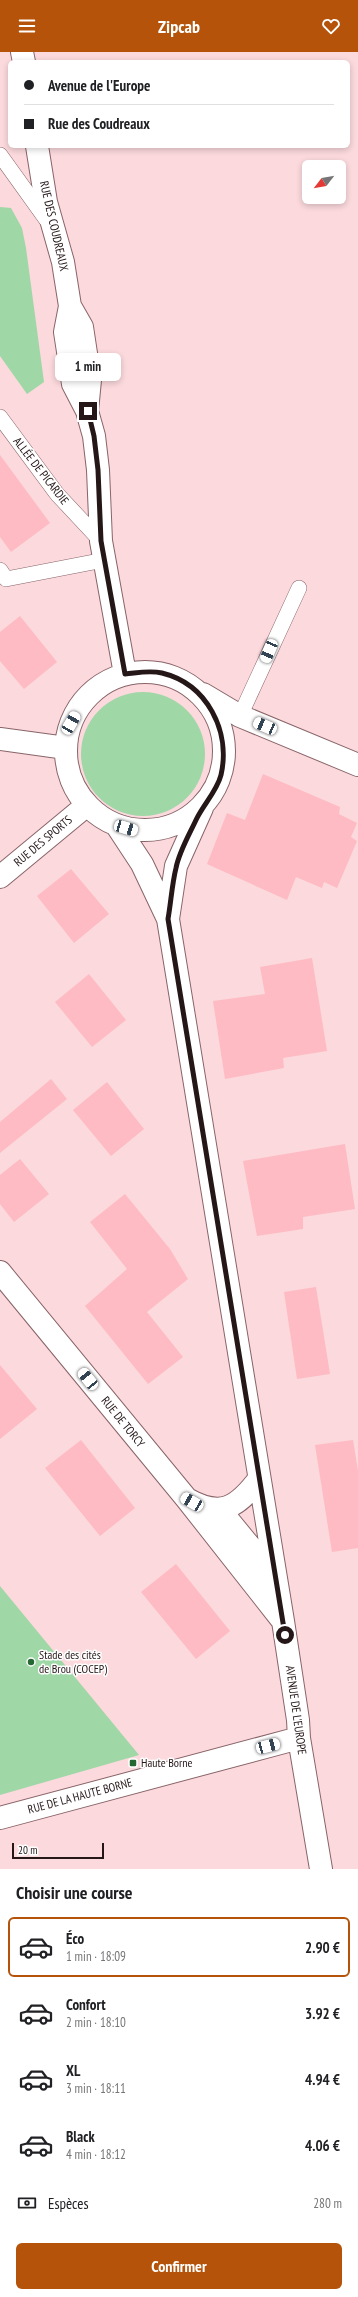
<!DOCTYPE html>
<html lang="fr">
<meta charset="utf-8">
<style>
body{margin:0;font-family:"PT Sans Narrow",sans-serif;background:#f2f2f2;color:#202124;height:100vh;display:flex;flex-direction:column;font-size:15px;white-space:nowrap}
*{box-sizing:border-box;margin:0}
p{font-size:13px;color:#757577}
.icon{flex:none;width:22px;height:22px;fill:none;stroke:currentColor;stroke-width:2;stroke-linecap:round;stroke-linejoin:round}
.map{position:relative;height:1817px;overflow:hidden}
.sheet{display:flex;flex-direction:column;background:#fff;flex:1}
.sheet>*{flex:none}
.banner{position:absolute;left:8px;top:8px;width:342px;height:88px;border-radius:6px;box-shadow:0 2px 6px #0003;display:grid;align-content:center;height:88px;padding:0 16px;background:#fff}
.needle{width:26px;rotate:239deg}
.fabs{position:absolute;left:302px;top:108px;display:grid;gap:8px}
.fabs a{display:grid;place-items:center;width:44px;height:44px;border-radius:6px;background:#fff;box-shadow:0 2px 6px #0003;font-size:20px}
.scale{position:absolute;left:12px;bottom:10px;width:92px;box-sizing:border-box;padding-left:4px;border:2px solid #251718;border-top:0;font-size:11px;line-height:14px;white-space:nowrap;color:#251718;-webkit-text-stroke:3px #fff;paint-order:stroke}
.end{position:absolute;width:18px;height:18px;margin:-9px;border:5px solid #251718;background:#fff;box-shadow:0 0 0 2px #fff}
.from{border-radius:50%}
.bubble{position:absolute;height:28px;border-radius:6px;background:#fff;box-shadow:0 2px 6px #0003;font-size:13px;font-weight:800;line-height:28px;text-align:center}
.car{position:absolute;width:12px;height:24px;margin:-12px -6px;border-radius:5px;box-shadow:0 0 3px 1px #0007;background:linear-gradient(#fff 24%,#345 0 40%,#fff 0 76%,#345 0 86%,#fff 0)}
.banner b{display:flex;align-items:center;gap:14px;height:38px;font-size:15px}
.banner b+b{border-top:1px solid #e0e0e0}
.banner i{width:10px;height:10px;background:#202124}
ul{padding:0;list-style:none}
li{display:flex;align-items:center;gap:12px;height:60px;margin:0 8px 6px;padding:0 8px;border:2px solid transparent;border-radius:6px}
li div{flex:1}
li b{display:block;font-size:15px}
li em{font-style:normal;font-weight:800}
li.on{border-color:#b45309}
li>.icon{width:36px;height:36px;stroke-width:1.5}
h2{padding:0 16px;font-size:18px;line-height:48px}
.pay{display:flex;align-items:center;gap:10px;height:44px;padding:0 16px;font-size:15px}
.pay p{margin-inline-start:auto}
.button{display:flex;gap:8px;margin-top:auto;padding:8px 16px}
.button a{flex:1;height:46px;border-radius:6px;background:#b45309;color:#fff;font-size:16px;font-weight:800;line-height:46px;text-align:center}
header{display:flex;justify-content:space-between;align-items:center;height:52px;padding:0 16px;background:#b45309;color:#fff;font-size:18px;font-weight:800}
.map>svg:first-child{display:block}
.green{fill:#a0d7a6}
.building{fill:#febbc3}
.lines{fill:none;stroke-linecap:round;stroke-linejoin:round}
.service-casing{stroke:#886468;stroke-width:16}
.minor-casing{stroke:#886468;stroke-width:24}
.service{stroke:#fff;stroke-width:15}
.minor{stroke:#fff;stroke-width:22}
.route{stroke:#251718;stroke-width:5}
.poi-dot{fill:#256833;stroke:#fff;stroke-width:1.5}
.labels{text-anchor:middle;stroke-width:3;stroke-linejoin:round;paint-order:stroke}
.street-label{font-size:12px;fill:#251718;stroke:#fff}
.poi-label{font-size:12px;fill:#251718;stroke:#fff;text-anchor:start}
</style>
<header><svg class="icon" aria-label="menu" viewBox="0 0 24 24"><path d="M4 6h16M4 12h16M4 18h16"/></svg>Zipcab<svg class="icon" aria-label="heart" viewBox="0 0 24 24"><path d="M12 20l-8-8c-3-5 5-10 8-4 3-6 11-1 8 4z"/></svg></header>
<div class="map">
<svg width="358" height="1817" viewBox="0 0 358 1817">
<rect width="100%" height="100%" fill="#fbd9dd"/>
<path class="green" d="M0,155l11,1 11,20 4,20 18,134 -17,12 -27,-38z
M81 702a62 62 0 1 1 124 0a62 62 0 1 1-124 0Z
M0,1534l139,169 -139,40z"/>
<path class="building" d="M0,403l50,68 -39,29 -11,-15z
M20,564l37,46 -33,27 -24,-28v-29z
M263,722l77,33 -1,7 18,9 -6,14 6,4 -20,47 -13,-6 -2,6 -26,-11 -9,23 -80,-36 20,-51 18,7z
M71,817l38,45 -35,29 -37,-47z
M312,906l15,93 -44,7 1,10 -59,11 -12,-78 52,-7 -5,-27z
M89,922l37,46 -34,27 -37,-45z
M51,1027l16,20 -67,54v-31z
M107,1030l37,47 -33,27 -38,-46z
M345,1092l10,65 -52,8v12l-46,7 -14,-75z
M20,1107l29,35 -35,28 -14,-18v-29z
M125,1142l45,55 18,30 -41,33 36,45 -35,27 -63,-78 42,-37 -37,-47z
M316,1235l14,87 -33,5 -13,-87z
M0,1313l37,44 -37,30z
M81,1388l54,68 -35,28 -55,-68z
M353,1388l5,31v77l-26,4 -17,-107z
M176,1512l54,67 -34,28 -55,-67z"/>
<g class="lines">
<defs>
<path id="service" d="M0,103l46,64
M0,365l57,77 44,47
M0,518l6,9 98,-19
M240,664l59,-128"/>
<path id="minor" d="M22,0l2,10
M37,94l9,56 17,60 7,44 12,21 8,53 -3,31
M70,254l-5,26 8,52 14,27 7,25 4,34 3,71 24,133
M66 699a79 79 0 1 1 158 0a79 79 0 1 1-158 0Z
M203,642l37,22 118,49
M0,687l66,9
M117,774l25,38 26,55 115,702 15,99 1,18 22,131
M0,825l87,-72
M168,867l8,-53 26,-58
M0,1220l186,226 96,122
M187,1447c34,19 50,9 72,-20
M220,1458l55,67
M0,1766l299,-80"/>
</defs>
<use href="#service" class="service-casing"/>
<use href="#minor" class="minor-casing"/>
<use href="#service" class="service"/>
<use href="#minor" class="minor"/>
</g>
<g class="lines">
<path class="route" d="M88,359l6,25 4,34 3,71 24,133c12,-1 24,-4 37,-1 45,11 69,58 59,102 -4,16 -18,30 -25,45 -7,15 -17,32 -20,48 -4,16 -5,34 -8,51l117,716"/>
</g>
<g class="poi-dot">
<circle cx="31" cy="1610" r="4"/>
<rect x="129" y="1707" width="8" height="8" rx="2"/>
</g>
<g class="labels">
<g class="street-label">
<text transform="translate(54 174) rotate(77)" y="4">RUE DES COUDREAUX</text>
<text transform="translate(41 419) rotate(52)" y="4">ALLÉE DE PICARDIE</text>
<text transform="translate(43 789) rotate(-40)" y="4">RUE DES SPORTS</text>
<text transform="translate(123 1370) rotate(51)" y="4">RUE DE TORCY</text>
<text transform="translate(296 1658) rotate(82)" y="4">AVENUE DE L'EUROPE</text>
<text transform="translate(80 1744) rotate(-15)" y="4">RUE DE LA HAUTE BORNE</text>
</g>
<g class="poi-label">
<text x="39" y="1607">Stade des cités<tspan x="39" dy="14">de Brou (COCEP)</tspan></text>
<text x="141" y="1715">Haute Borne</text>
</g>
</g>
</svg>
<div class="fabs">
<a><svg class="needle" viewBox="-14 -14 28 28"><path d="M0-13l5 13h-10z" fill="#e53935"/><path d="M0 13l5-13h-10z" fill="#757577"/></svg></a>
</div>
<div class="scale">20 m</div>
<i class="end from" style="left:285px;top:1583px"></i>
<i class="end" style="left:88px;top:359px"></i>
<div class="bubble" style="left:55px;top:301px;width:66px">1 min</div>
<i class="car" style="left:269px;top:599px;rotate:203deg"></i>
<i class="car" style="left:71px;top:671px;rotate:30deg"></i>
<i class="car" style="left:265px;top:674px;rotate:293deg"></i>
<i class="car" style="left:126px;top:776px;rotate:106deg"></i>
<i class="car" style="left:88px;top:1327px;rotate:321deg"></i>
<i class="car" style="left:192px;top:1450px;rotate:300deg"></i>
<i class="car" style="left:268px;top:1694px;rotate:75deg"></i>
<div class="banner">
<b><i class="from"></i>Avenue de l'Europe</b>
<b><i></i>Rue des Coudreaux</b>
</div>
</div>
<section class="sheet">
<h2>Choisir une course</h2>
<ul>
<li class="on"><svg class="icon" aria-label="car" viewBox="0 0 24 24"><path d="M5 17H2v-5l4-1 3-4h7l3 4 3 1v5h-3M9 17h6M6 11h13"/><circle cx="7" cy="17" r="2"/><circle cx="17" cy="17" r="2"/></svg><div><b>Éco</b><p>1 min · 18:09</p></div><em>2.90 €</em></li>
<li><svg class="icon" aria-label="car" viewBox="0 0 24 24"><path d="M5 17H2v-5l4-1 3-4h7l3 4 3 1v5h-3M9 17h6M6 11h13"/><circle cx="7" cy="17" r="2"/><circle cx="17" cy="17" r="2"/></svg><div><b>Confort</b><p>2 min · 18:10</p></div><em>3.92 €</em></li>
<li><svg class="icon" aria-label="car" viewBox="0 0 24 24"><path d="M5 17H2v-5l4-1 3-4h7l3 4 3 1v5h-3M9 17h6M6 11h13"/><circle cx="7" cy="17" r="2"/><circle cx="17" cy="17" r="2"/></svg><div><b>XL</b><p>3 min · 18:11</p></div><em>4.94 €</em></li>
<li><svg class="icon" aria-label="car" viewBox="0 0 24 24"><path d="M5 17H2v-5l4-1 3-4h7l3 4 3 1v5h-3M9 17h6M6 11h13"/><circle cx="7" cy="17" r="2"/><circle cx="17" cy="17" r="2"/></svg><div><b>Black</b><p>4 min · 18:12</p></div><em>4.06 €</em></li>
</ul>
<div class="pay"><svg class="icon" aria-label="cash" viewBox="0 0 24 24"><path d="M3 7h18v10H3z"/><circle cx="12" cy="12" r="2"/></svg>Espèces<p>280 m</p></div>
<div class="button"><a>Confirmer</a></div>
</section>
